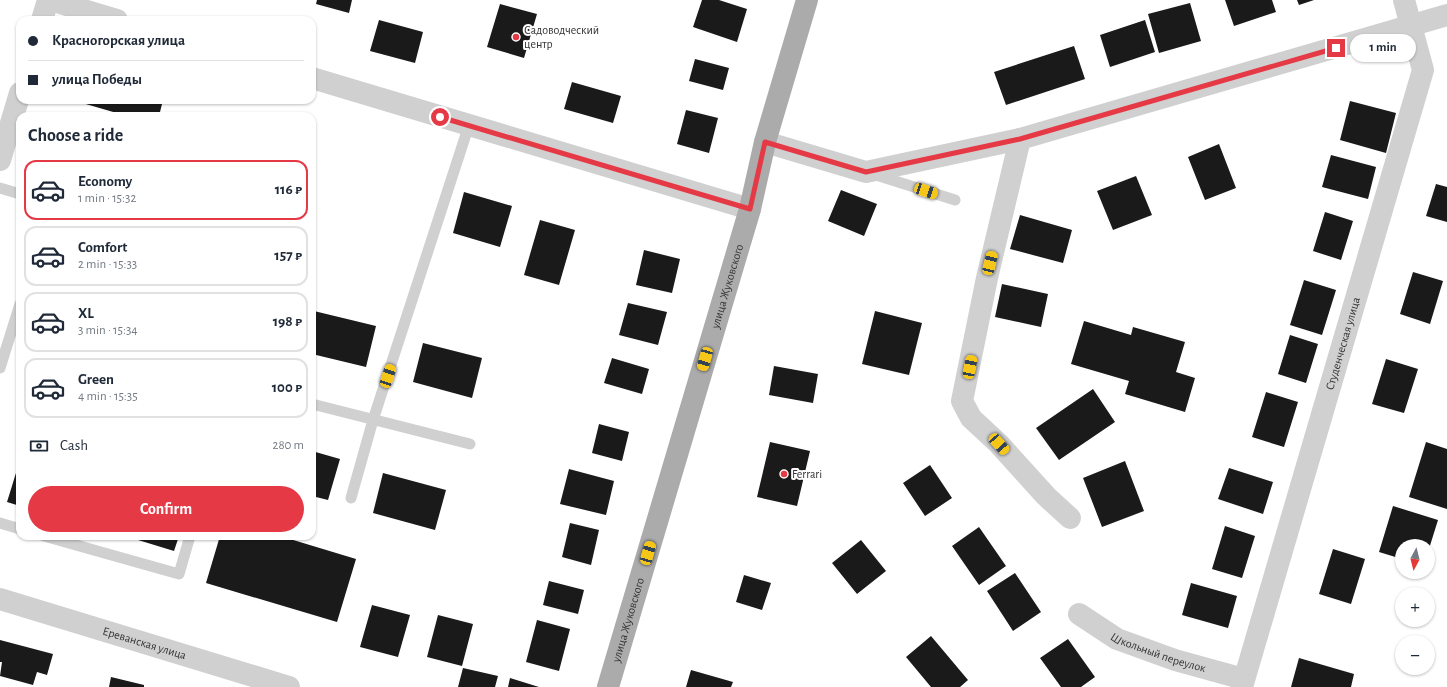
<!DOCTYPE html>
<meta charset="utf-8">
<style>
body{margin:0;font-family:"Alegreya Sans",sans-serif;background:#f6f6f7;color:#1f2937;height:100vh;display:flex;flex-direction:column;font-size:15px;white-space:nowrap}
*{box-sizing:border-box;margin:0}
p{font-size:13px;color:#747a83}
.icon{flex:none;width:22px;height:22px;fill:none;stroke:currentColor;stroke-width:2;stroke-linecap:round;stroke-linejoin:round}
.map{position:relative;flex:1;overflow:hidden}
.details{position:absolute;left:16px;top:112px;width:300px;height:428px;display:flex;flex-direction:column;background:#fff;border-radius:12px;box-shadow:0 1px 3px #0004}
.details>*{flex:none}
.top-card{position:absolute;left:16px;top:16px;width:300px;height:88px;border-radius:12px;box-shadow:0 1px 3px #0004;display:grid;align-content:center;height:88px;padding:0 12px;background:#fff}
.needle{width:26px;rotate:187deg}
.controls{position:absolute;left:1395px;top:539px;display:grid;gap:8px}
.controls a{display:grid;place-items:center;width:40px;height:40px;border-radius:50%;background:#fff;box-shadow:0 1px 3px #0004;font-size:20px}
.end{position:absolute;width:18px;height:18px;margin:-9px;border:5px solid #e63946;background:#fff;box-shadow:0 0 0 2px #fff}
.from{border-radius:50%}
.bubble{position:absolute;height:28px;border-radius:14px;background:#fff;box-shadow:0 1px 3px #0004;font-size:13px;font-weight:600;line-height:28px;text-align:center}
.car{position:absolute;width:12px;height:24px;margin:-12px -6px;border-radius:5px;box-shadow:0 0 3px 1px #0007;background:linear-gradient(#f5c518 24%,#345 0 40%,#f5c518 0 76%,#345 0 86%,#f5c518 0)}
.top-card b{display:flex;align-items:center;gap:14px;height:38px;font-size:15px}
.top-card b+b{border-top:1px solid #e0e1e3}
.top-card i{width:10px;height:10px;background:#1f2937}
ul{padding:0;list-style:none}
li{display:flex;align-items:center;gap:12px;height:60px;margin:0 8px 6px;padding:0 4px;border:2px solid #e0e1e3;border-radius:12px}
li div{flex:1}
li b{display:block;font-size:15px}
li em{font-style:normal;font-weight:600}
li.on{border-color:#e63946}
li>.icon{width:36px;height:36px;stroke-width:1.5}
h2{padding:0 12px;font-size:18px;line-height:48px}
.pay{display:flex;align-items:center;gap:10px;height:44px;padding:0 12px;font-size:15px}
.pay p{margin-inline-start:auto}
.button{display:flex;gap:8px;margin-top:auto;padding:8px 12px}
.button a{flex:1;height:46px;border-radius:24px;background:#e63946;color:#fff;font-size:16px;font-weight:600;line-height:46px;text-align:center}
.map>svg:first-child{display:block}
.building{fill:#1a1a1a}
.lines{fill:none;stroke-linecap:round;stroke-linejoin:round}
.service{stroke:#d0d0d0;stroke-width:11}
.minor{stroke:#d0d0d0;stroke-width:22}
.tertiary{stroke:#d0d0d0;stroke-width:22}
.primary{stroke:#ababab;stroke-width:22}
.route{stroke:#e63946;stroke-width:5}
.poi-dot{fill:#e63946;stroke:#fff;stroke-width:1.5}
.labels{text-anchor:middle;stroke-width:4;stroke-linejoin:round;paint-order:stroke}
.poi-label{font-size:12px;fill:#333;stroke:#fff;text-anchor:start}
.street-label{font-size:12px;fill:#333;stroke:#fff}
</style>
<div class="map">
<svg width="1447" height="687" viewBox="0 0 1447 687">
<rect width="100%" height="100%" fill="#fff"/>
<path class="building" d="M317,0h35l-3,13 -33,-9z
M702,0h17l28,9 -10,33 -44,-15z
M1225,0h47l4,12 -42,14z
M1297,0h17l-15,5z
M1190,3l11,38 -42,12 -11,-39z
M500,4l37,10 -13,44 -37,-11z
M379,20l44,12 -8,31 -45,-12z
M1145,20l10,32 -45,15 -10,-32z
M1074,46l11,33 -79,26 -12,-33z
M695,59l34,9 -6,22 -34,-9z
M572,82l49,14 -8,27 -49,-14z
M72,100h91l-4,16h-32z
M1350,101l46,12 -10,40 -46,-13z
M686,110l32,8 -9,35 -32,-9z
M1219,144l17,44 -31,12 -17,-43z
M1331,155l45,12 -8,32 -46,-12z
M1136,176l16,39 -39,15 -16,-39z
M1436,184l11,3v35l-21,-6z
M841,190l36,14 -13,32 -36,-15z
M464,192l48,14 -12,41 -47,-14z
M1325,212l28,9 -12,39 -28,-9z
M1020,215l52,15 -9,33 -53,-14z
M540,220l35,10 -16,55 -35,-10z
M644,250l36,9 -8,34 -36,-8z
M1413,272l30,9 -13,43 -30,-10z
M1304,280l32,10 -14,45 -32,-10z
M1002,284l46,10 -7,33 -46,-10z
M628,303l39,9 -9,33 -39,-10z
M314,311l62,15 -10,41 -54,-13v-34z
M875,311l47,12 -13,52 -47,-11z
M1084,321l47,14 2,-8 52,15 -9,30 19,6 -10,34 -60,-18 4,-13 -58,-17z
M1290,335l28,9 -12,39 -28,-9z
M423,343l59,15 -10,40 -59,-16z
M612,358l37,11 -7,25 -38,-11z
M1386,359l32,10 -14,44 -32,-9z
M774,366l44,8 -5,29 -44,-8z
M1093,389l22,33 -56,38 -23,-32z
M1266,392l32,10 -14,45 -32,-10z
M599,424l30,8 -7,29 -30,-8z
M770,442l40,9 -13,55 -40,-9z
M1426,442l21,7v60l-38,-12z
M312,451l28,8 -12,41 -16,-4z
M20,460v46l-13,-4z
M1125,461l19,50 -42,16 -19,-49z
M930,465l22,33 -27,18 -22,-33z
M1229,468l44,14 -10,32 -45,-15z
M569,469l45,12 -8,34 -46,-11z
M383,473l63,17 -11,40 -62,-17z
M1393,506l45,14 -10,32v-6h-26v13l-23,-7z
M570,523l29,7 -8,35 -29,-8z
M1225,526l30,10 -13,42 -30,-9z
M979,527l27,39 -27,19 -27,-39z
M125,536h54l-5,15z
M220,536h60l76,23 -19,63 -131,-39z
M861,540l25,31 -29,23 -25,-31z
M1333,549l32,10 -14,45 -32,-10z
M1015,573l26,39 -28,19 -26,-40z
M744,575l27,8 -9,27 -26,-8z
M549,581l35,9 -6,24 -35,-9z
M1191,583l46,13 -9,32 -46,-13z
M372,605l38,10 -12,42 -38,-10z
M438,615l35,9 -11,42 -35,-9z
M537,620l33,9 -11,42 -33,-9z
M931,636l37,44 -8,7h-29l-25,-30z
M1068,639l27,38 -14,10h-20l-21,-29z
M0,640l53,14 -6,21 -10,-3 -4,13 -33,-9 2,-14h-2z
M1299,658l55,16 -3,13h-60z
M463,668l35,8 -3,11h-37z
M691,670l42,12 -2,5h-45z
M111,677l33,8v2h-35z
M510,678l29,9h-31z"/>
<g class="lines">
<path class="service" d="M873,174l82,26
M0,188l20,6
M0,368l20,-64
M312,404l158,40
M351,498l22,-78 96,-295
M0,523l20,6
M44,536l135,38 11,-38"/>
<g class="minor">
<path d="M50,0l67,20"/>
<path d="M42,20l6,-20"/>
<path d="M312,78l438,131"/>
<path d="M1020,139l-33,139 -25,123 9,17 28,26 47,52 24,22"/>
<path d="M765,142l101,30 154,-33 427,-124"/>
<path d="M0,160l20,-67"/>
<path id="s1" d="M1079,614l38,25 58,21 69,19"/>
<path id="s2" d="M1242,687l181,-617 -19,-70"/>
</g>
<path class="tertiary" id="s3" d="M0,599l289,88"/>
<path class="primary" id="s4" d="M608,687l142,-478 15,-67 42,-142"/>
</g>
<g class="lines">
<path class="route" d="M440,117l310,92 15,-67 101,30 154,-33 316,-91"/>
</g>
<g class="poi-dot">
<circle cx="516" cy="37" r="4"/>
<circle cx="784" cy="474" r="4"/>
</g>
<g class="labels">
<g class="poi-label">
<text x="524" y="34">Садоводческий<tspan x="524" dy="14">центр</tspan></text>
<text x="792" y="478">Ferrari</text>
</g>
<g class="street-label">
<text dy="4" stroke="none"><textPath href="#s4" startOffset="418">улица Жуковского</textPath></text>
<text dy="4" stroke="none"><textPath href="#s2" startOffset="358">Студенческая улица</textPath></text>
<text dy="4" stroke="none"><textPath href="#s4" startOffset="70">улица Жуковского</textPath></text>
<text dy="4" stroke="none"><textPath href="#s3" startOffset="151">Ереванская улица</textPath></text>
<text dy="4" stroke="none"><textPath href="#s1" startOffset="89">Школьный переулок</textPath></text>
</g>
</g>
</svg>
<div class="controls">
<a><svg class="needle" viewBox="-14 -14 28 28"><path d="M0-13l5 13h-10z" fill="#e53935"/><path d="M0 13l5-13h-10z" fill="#747a83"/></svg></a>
<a>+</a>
<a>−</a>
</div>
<i class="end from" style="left:440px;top:117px"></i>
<i class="end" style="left:1336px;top:48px"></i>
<div class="bubble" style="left:1350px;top:34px;width:66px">1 min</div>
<i class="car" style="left:926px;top:191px;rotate:108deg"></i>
<i class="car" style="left:990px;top:263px;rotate:14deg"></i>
<i class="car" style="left:705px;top:359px;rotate:196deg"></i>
<i class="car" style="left:970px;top:367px;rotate:11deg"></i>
<i class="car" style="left:388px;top:376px;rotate:18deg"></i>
<i class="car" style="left:999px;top:444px;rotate:138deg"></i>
<i class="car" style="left:648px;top:553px;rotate:16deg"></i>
<div class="top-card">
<b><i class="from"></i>Красногорская улица</b>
<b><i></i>улица Победы</b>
</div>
<section class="details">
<h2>Choose a ride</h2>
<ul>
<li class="on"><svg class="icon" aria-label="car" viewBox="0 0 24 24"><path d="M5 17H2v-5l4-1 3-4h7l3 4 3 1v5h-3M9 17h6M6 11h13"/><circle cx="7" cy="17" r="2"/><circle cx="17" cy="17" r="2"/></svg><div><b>Economy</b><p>1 min · 15:32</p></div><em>116 ₽</em></li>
<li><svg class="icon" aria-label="car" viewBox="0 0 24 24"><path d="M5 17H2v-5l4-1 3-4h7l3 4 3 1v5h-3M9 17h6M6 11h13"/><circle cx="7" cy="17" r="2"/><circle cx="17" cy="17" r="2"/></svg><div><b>Comfort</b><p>2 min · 15:33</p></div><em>157 ₽</em></li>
<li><svg class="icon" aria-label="car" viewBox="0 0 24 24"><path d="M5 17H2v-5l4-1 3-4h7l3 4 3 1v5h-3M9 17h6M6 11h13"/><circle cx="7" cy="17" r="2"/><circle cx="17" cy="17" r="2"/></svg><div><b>XL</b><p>3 min · 15:34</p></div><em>198 ₽</em></li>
<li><svg class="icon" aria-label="car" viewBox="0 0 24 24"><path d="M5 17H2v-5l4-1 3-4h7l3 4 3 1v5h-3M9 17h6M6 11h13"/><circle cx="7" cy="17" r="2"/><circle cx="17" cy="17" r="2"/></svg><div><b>Green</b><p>4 min · 15:35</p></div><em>100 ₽</em></li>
</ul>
<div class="pay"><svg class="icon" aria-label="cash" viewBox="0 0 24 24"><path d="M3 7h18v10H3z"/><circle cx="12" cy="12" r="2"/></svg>Cash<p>280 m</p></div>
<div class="button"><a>Confirm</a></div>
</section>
</div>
